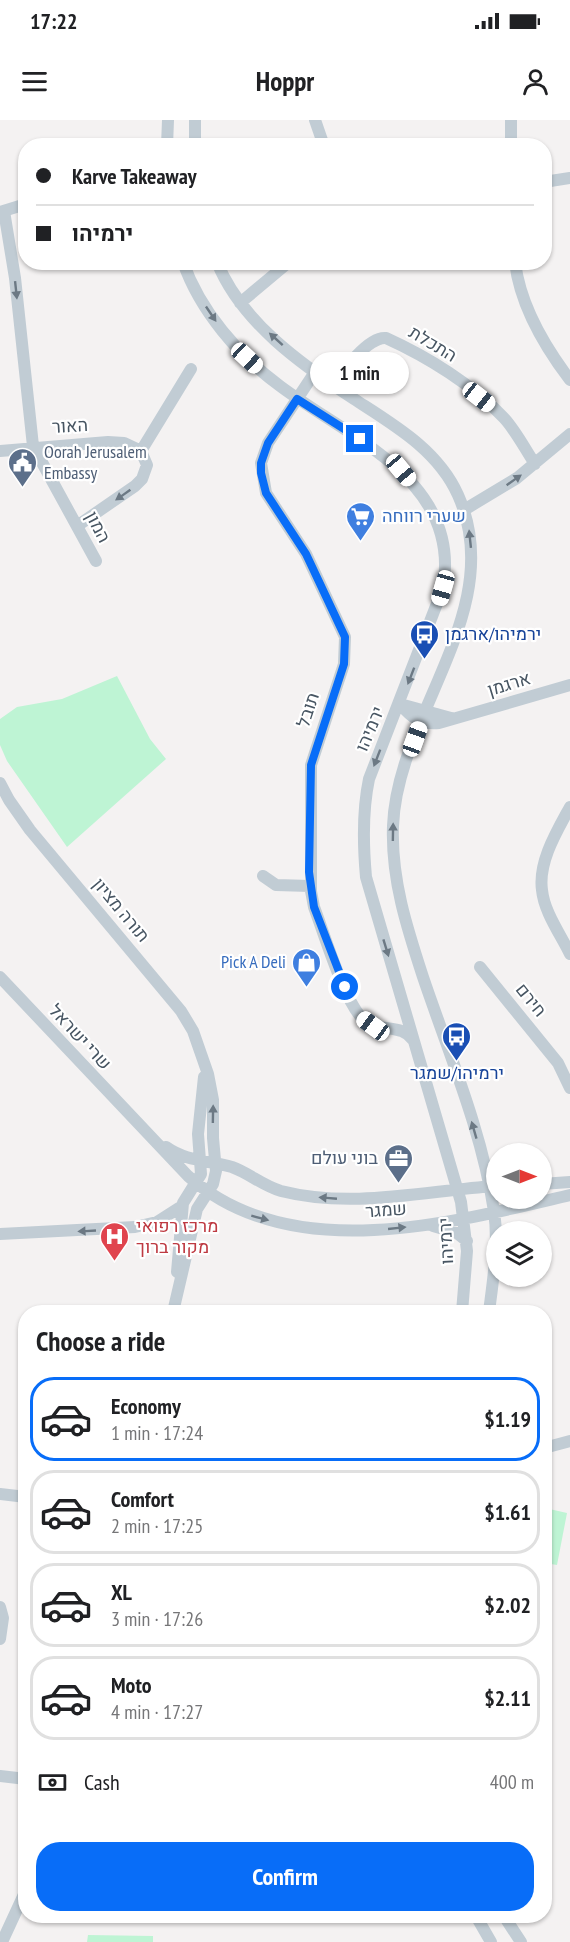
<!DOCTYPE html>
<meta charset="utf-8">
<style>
body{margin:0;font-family:"PT Sans Narrow",Heebo,sans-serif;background:#f2f2f2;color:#202124;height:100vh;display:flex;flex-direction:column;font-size:22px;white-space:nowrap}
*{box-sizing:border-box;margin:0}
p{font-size:20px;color:#757577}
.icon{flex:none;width:33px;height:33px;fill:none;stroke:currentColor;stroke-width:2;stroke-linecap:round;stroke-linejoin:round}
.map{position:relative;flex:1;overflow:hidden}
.sheet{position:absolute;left:18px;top:1185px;width:534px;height:618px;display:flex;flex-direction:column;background:#fff;border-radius:24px;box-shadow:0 2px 4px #0004}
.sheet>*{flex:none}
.top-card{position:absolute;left:18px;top:18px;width:534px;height:132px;border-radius:24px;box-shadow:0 2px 4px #0004;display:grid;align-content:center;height:132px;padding:0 18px;background:#fff}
.needle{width:39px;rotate:90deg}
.controls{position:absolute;left:486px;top:1023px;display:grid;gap:12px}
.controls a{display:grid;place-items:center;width:66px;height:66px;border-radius:50%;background:#fff;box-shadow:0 2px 4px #0004;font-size:30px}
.end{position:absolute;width:27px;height:27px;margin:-14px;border:8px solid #086df8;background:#fff;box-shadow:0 0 0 3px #fff}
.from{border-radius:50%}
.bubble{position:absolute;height:42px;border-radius:21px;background:#fff;box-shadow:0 2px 4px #0004;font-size:20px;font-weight:700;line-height:42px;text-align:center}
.car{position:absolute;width:18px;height:36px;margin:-18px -9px;border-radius:8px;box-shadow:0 0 4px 2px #0007;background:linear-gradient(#fff 24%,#345 0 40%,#fff 0 76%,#345 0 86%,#fff 0)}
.top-card b{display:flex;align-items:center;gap:21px;height:57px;font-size:22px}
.top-card b+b{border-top:2px solid #e0e0e0}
.top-card i{width:15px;height:15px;background:#202124}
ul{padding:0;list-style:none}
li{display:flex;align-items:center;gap:18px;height:84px;margin:0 12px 9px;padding:0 6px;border:3px solid #e0e0e0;border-radius:24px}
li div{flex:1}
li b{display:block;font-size:22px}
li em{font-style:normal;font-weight:700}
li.selected{border-color:#086df8}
li>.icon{width:54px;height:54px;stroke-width:1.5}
h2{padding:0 18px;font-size:27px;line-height:72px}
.pay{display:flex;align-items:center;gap:15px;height:66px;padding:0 18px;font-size:22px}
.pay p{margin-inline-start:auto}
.primary-button{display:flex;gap:12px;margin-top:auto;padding:12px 18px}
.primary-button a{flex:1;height:69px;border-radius:24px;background:#086df8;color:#fff;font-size:24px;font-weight:700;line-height:69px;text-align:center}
.status{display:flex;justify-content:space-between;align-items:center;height:42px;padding:0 30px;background:#fff;direction:ltr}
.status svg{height:16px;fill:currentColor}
header{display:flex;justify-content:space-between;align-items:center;height:78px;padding:0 18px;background:#fff;font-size:27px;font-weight:700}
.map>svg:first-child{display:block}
.green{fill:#bef4d4}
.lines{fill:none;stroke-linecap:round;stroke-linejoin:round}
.minor{stroke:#c1ccd4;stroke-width:12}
.oneway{fill:#6c7984}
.route{stroke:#086df8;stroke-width:8}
.labels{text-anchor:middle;stroke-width:4.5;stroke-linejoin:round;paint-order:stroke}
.street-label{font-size:18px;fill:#475562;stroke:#fff}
.service-label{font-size:18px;fill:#4e5e75;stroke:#fff;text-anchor:start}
.shop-label{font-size:18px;fill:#366cbe;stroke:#fff;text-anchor:start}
.transit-label{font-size:18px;fill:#164399;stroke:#fff;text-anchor:start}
.health-label{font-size:18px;fill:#be3a42;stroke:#fff;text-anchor:start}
</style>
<div class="status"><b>17:22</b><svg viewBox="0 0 49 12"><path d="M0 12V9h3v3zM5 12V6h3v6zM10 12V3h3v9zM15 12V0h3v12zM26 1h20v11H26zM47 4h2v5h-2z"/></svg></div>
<header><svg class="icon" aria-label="menu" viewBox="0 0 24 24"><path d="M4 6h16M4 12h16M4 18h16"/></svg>Hoppr<svg class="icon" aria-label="person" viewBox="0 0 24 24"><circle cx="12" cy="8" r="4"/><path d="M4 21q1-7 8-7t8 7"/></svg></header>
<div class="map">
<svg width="570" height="1822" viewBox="0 0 570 1822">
<rect width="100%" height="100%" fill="#f4f2f2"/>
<path class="green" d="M117,556l33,63 16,20 -99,88 -60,-86 -7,-16v-26l17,-12 45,-8z
M545,1388l22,5 -10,52 -12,-2z
M88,1815l65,1v6h-66z"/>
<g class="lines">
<path class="minor" d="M195,0v26
M315,0l9,26
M511,0v26
M167,26l1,-26
M544,62l26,-4
M4,91l11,67 18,168 63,115
M0,92l26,-8
M183,142c17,49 56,94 97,124 69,52 182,94 163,202l-74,191c-7,33 -6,65 -3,98l95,325 6,49 -5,61
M217,142c24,60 85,103 137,137 40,26 84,51 104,96 51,114 -61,219 -65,331 -2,53 14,102 30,151 26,77 59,154 71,234 5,33 -1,69 -5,101
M515,142c5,43 30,85 55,118
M240,183l49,-41
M315,252l-47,71 -7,20 5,30 40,61 39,83 -1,27 -33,101v126l3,16c10,26 31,97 50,113 15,13 38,3 49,20
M337,268c1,-16 33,-52 49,-50 42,19 87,47 118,80 12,13 21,31 31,46
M0,331l108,-9 16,1 17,8 6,14 -5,14 -7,7 -58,40
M141,331l50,-82
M464,390l53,-32 53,-44
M400,584c11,13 21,21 39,19l131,-38
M400,584l51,14
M0,663l9,17 21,30 151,181 12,20 15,43 5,26v38l3,33 -3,13 -16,25 -24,103
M570,687c-13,24 -32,55 -28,83 2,22 19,45 28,64
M263,756l13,9 34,1
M480,847l78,96 12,25
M0,857l188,199c102,91 263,47 382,19
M166,1027c21,15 43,13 66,20 17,6 31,19 49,24 71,18 143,0 214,-5
M542,1064l28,-2
M433,1106l24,7 10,8
M0,1114l135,-7 22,-5 25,-16
M177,1152l6,-69 18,-29 -3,-40 6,-57
M544,1328l26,-7
M0,1374l26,3
M0,1487l3,11 -3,21
M0,1656l26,3
M278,1796h1
M476,1796l15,26
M504,1796l17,26
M2,1822l24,-52"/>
</g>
<defs><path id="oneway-solid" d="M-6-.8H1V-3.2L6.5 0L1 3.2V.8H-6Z" transform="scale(1.5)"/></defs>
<g class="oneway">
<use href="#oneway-solid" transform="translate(16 170) rotate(84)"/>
<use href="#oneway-solid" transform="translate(211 194) rotate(56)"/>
<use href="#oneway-solid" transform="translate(276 219) rotate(-138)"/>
<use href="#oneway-solid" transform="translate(514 360) rotate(-35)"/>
<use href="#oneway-solid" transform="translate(123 375) rotate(145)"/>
<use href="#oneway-solid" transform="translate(470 419) rotate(-96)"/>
<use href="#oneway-solid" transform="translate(411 556) rotate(111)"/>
<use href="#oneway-solid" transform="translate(377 638) rotate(111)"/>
<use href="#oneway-solid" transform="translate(393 712) rotate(-89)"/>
<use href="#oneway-solid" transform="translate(386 828) rotate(73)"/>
<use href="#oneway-solid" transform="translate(213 994) rotate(-89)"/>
<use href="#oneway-solid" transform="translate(474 1010) rotate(-106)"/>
<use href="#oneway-solid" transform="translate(328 1078) rotate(-175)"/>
<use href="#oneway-solid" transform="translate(260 1098) rotate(15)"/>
<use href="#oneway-solid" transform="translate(397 1108) rotate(-6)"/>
<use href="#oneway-solid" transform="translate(87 1111) rotate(177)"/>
</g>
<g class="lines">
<path class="route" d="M345,867l-31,-80 -5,-35 2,-107 33,-101 1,-27 -39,-83 -40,-61 -5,-20v-10l7,-20 29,-44 63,40"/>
</g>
<defs>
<symbol id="civic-pin" viewBox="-11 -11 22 30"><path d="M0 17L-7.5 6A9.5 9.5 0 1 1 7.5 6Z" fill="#5c6f8a" stroke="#fff"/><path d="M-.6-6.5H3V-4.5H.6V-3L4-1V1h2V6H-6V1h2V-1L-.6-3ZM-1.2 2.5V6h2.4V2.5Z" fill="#fff"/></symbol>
<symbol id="supermarket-pin" viewBox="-11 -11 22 30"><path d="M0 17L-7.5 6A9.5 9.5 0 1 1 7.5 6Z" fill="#3f7fe0" stroke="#fff"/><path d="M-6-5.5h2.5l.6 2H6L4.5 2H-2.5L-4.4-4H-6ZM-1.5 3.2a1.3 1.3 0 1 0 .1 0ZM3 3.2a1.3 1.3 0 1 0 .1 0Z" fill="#fff"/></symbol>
<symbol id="bus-pin" viewBox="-11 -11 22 30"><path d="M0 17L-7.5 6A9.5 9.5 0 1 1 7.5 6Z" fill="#1a4fb4" stroke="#fff"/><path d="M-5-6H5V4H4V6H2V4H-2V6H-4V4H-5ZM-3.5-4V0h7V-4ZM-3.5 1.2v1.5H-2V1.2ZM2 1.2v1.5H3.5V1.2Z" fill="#fff"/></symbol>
<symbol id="shop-pin" viewBox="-11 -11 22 30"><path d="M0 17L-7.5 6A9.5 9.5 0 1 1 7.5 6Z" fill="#3f7fe0" stroke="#fff"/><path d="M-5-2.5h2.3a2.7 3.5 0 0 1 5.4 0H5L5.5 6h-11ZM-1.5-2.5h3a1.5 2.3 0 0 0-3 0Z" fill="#fff"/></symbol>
<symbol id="office-pin" viewBox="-11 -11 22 30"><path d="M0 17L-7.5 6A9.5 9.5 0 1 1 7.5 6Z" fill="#5c6f8a" stroke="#fff"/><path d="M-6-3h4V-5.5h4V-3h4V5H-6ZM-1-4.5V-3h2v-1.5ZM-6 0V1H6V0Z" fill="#fff"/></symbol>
<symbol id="hospital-pin" viewBox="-11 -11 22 30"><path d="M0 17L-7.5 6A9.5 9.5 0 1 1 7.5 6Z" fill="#e0444e" stroke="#fff"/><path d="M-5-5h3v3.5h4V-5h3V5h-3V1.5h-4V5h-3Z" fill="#fff"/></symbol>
</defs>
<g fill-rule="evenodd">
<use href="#civic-pin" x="6" y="326" width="33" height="45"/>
<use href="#supermarket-pin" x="344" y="380" width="33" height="45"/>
<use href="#bus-pin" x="408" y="498" width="33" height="45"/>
<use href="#shop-pin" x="290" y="826" width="33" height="45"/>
<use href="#bus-pin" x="440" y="900" width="33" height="45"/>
<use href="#office-pin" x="382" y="1022" width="33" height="45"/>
<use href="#hospital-pin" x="98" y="1100" width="33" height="45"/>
</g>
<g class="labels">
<g class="street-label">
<text transform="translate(433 224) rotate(31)" y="6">התכלת</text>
<text transform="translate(70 306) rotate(-3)" y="6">האור</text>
<text transform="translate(98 407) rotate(62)" y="6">המון</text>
<text transform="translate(509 564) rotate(-17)" y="6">ארגמן</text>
<text transform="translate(308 590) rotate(-72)" y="6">תובל</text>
<text transform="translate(370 609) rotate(-67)" y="6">ירמיהו</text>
<text transform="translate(121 790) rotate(50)" y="6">תורה מציון</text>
<text transform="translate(531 880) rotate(51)" y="6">חירם</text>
<text transform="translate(80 917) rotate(47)" y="6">שרי ישראל</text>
<text transform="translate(386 1090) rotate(-4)" y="6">שמגר</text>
<text transform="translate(446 1121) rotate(-93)" y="6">ירמיהו</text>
</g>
<g class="service-label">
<text x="44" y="338">Oorah Jerusalem<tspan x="44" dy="21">Embassy</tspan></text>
<text x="378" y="1044" text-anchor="end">בוני עולם</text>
</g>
<g class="shop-label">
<text x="382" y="402">שערי רווחה</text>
<text x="286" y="848" text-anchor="end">Pick A Deli</text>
</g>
<g class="transit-label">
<text x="445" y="520">ירמיהו/ארגמן</text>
<text x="457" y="959" text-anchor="middle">ירמיהו/שמגר</text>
</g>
<g class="health-label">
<text x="136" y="1112">מרכז רפואי<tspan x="136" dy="21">מקור ברוך</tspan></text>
</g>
</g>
</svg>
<div class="controls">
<a><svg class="needle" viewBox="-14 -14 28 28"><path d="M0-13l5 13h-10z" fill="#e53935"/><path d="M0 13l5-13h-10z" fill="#757577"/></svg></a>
<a><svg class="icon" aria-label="layers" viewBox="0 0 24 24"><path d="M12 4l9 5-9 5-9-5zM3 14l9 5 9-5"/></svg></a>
</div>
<i class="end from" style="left:345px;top:867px"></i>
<i class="end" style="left:360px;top:319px"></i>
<div class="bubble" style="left:310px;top:232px;width:99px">1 min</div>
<i class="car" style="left:247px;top:238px;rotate:133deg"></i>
<i class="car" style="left:479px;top:277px;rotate:128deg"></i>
<i class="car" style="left:401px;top:350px;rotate:140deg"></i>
<i class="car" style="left:443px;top:468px;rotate:196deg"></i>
<i class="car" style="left:415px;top:619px;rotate:20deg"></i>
<i class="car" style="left:373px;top:906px;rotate:306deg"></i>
<div class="top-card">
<b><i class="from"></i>Karve Takeaway</b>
<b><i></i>ירמיהו</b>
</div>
<section class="sheet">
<h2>Choose a ride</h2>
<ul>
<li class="selected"><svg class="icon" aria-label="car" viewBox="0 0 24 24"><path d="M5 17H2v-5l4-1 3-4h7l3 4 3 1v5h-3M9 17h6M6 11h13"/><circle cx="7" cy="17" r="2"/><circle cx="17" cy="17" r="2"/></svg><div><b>Economy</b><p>1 min · 17:24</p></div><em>$1.19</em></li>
<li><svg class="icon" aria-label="car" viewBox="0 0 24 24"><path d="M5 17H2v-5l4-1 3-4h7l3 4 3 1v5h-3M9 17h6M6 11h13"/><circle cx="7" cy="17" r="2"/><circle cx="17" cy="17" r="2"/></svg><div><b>Comfort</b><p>2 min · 17:25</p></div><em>$1.61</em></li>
<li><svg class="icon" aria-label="car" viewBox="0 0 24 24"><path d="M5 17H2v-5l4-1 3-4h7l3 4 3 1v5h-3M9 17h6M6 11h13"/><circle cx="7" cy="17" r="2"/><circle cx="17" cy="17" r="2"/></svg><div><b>XL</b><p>3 min · 17:26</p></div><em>$2.02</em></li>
<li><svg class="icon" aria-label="car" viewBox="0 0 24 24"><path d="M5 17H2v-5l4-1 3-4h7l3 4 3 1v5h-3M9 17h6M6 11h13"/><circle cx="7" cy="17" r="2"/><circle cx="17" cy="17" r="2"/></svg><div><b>Moto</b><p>4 min · 17:27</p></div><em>$2.11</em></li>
</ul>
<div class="pay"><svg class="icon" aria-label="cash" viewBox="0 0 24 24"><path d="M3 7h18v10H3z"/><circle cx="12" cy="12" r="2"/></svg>Cash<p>400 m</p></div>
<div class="primary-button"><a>Confirm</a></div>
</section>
</div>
